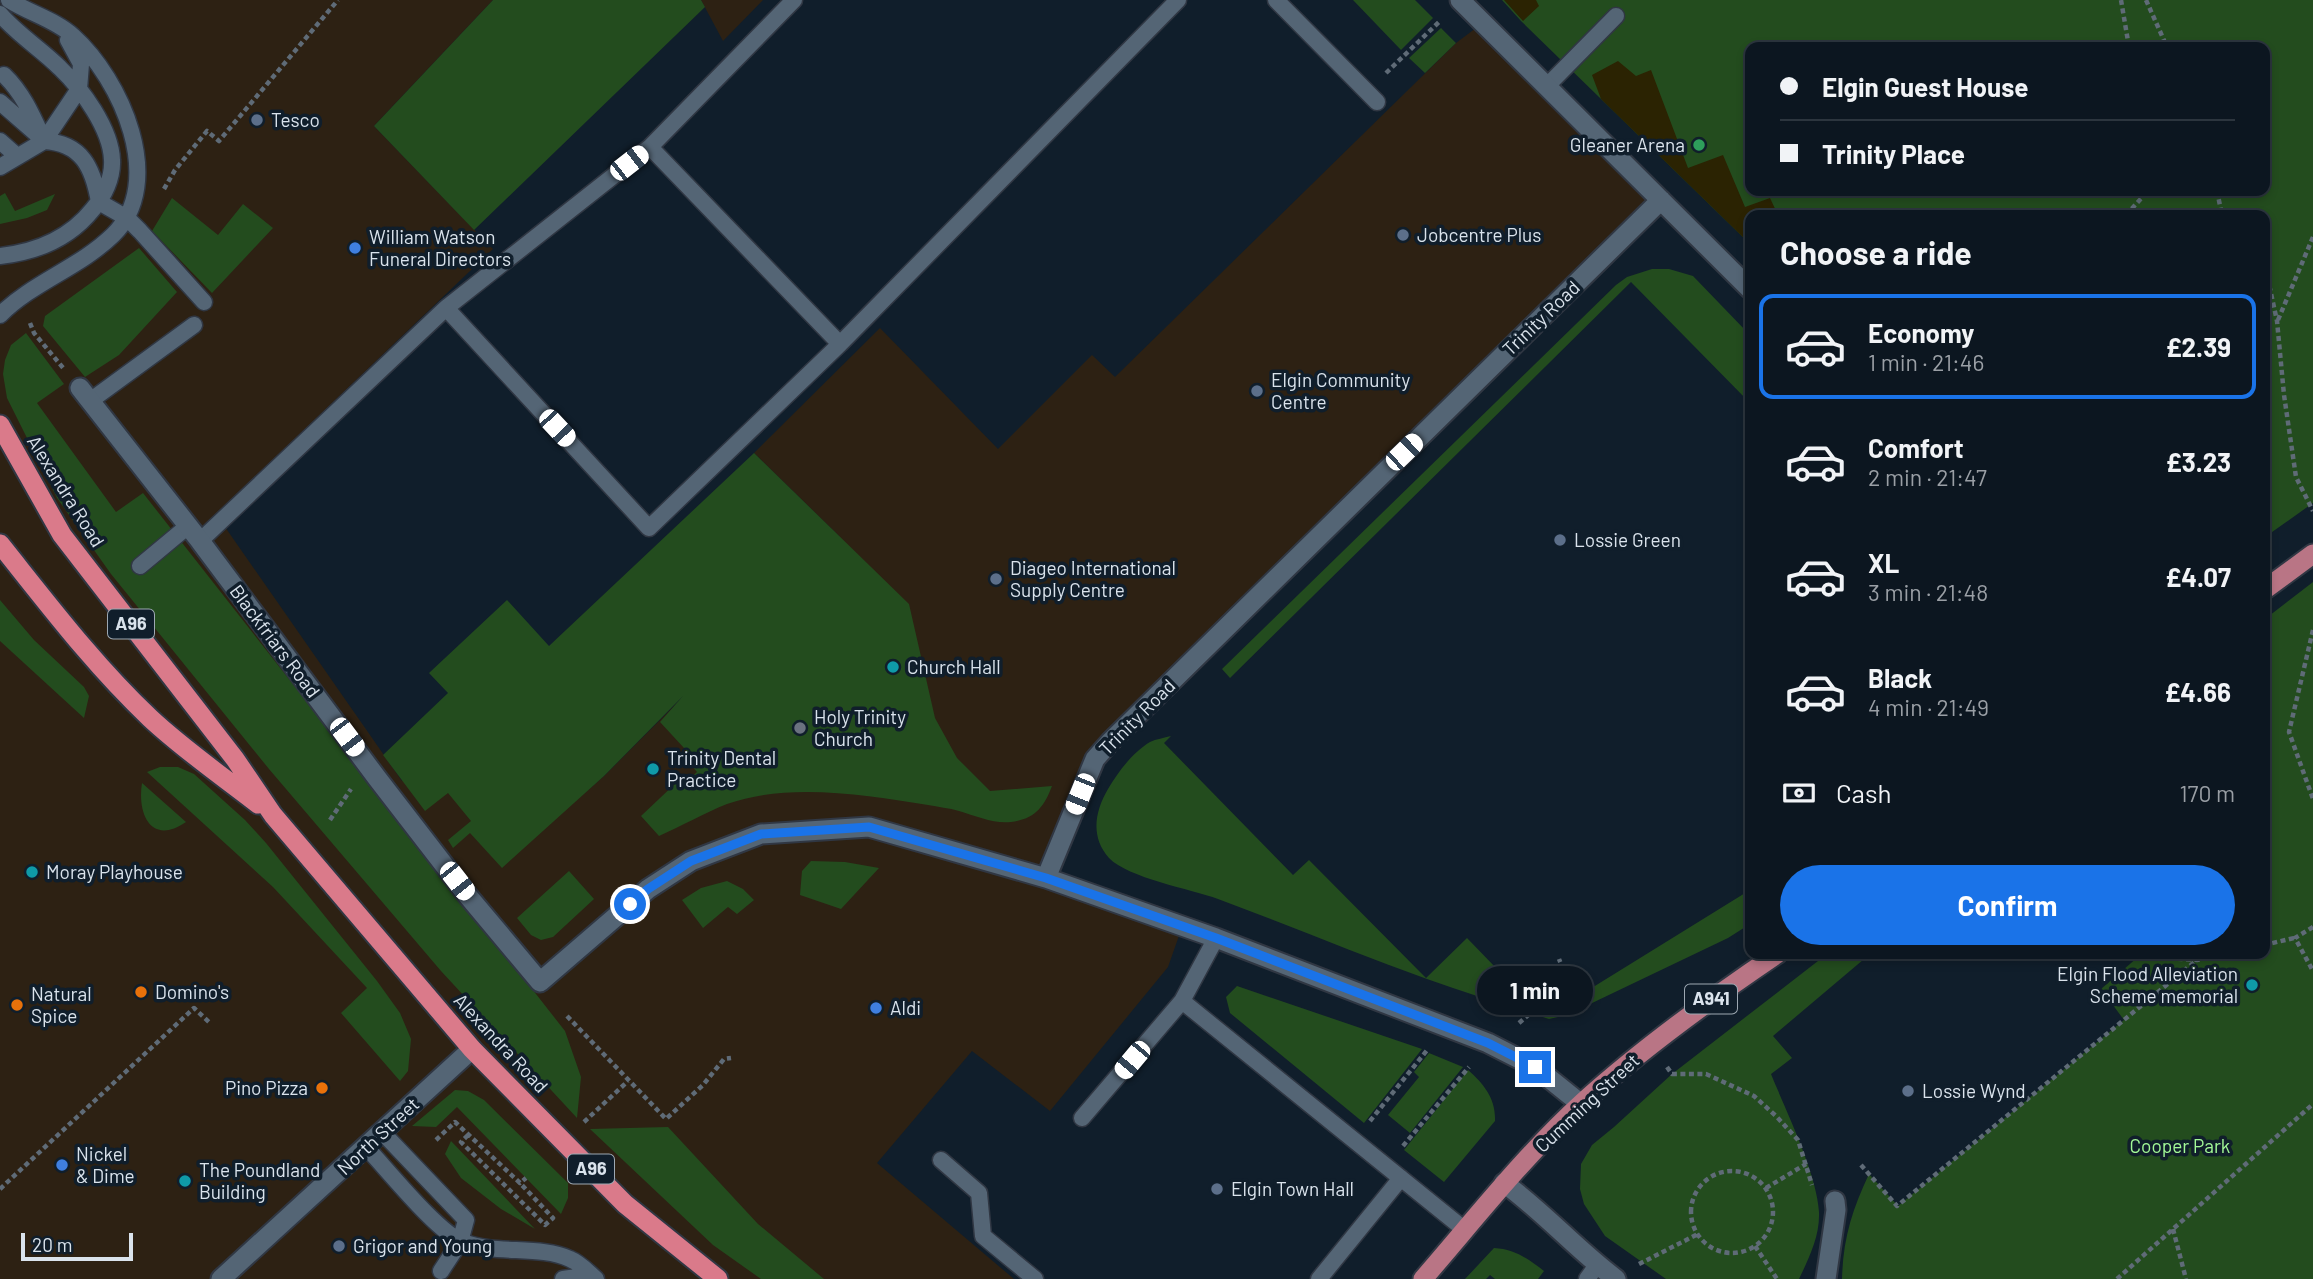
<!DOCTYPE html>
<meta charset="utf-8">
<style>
body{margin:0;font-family:Barlow,sans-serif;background:#151f29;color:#f1f3f6;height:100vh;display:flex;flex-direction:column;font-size:26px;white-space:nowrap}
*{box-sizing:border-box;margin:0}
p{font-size:23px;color:#9a9fa5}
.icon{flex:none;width:38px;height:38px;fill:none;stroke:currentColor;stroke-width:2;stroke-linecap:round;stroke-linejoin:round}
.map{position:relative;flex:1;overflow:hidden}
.panel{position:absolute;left:1745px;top:210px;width:525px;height:749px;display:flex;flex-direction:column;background:#0c1620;border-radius:14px;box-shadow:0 4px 10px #0003,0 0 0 2px #2c353e}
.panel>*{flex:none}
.top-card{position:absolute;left:1745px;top:42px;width:525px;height:154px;border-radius:14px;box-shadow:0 4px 10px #0003,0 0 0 2px #2c353e;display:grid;align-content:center;height:154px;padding:0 35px;background:#0c1620}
.scale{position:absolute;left:21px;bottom:18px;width:112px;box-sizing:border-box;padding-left:7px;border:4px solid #dae3ec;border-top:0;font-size:19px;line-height:24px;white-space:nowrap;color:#dae3ec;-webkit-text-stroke:5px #101e2b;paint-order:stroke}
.end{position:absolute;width:32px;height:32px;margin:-16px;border:9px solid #1a73e8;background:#fff;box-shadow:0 0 0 4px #fff}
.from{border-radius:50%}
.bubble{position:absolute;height:49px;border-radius:24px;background:#0c1620;box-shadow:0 4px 10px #0003,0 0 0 2px #2c353e;font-size:23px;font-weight:700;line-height:49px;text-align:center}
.car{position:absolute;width:21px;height:42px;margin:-21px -10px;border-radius:9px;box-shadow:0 0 5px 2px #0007;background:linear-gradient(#fff 24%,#345 0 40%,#fff 0 76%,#345 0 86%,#fff 0)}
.top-card b{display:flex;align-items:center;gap:24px;height:66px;font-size:26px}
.top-card b+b{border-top:2px solid #2c353e}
.top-card i{width:18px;height:18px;background:#f1f3f6}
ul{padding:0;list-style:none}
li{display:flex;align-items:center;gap:21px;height:105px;margin:0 14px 10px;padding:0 21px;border:4px solid transparent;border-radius:14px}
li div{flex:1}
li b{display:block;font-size:26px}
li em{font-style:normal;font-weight:700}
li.selected{border-color:#1a73e8}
li>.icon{width:63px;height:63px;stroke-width:1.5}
h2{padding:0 35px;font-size:32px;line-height:84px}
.pay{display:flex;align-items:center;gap:18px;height:77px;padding:0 35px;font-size:26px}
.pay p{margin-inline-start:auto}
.cta{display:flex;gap:14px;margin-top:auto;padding:14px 35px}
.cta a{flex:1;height:80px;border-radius:42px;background:#1a73e8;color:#fff;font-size:28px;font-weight:700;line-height:80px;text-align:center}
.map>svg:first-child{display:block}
.commercial{fill:#2d2113}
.green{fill:#234c1e;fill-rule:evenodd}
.sand{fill:#2b2302}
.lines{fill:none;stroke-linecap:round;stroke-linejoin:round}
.service-casing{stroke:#303743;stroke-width:19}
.minor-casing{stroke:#303743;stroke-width:23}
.primary-casing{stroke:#303743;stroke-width:23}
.trunk-casing{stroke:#303743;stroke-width:23}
.path{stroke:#5f6b77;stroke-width:4.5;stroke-dasharray:5 3.5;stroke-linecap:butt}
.service{stroke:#546575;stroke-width:16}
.minor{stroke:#546575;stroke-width:19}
.primary{stroke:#b97585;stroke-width:19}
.trunk{stroke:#da7a8a;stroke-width:19}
.route{stroke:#1a73e8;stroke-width:9}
.service-dot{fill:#5c6f8a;stroke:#101e2b;stroke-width:2.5}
.leisure-dot{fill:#2e9e5b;stroke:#101e2b;stroke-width:2.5}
.shop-dot{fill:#3f7fe0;stroke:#101e2b;stroke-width:2.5}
.culture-dot{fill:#0f9aa8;stroke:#101e2b;stroke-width:2.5}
.worship-dot{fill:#6b7280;stroke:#101e2b;stroke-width:2.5}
.food-dot{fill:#e8710a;stroke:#101e2b;stroke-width:2.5}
.labels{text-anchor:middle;stroke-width:7;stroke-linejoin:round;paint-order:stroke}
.shield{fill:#101e2b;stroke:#9da8b2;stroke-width:2}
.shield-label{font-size:18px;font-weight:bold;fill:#dae3ec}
.poi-label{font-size:19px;fill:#dae3ec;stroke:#101e2b;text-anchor:start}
.street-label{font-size:19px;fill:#dae3ec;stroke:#101e2b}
.park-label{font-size:19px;fill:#a3f997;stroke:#101e2b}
</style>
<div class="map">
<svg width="2313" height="1279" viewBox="0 0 2313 1279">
<rect width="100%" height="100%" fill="#101e2b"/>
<path class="commercial" d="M0,0h493l-119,126 119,123 -277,265 186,267 66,-60 13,-1 82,92 41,-36 79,-79 157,-160 -86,-84 126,-125 118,121 94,-94 23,22 341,-334 24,-18 173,176 -563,556 -47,115 -173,-50 -110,8 -72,25 -44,30 -93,80 9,9 90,-81 43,-25 64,-27 76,-8 37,-2 175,51 136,48 -13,37 -118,144 -78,-60 -95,112 137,116h-1014z
M701,0h62l-40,41z"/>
<path class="green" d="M493,0h208l4,7 -231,223 -100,-104z
M1353,0h62l18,18 -32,32z
M1502,0h811v503l-48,34 -1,-322h-514v29l-229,-223zM1750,47h514v144h-514z
M1441,28l15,15 -31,30 -16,-15z
M5,193l10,18 40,-17 -8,16 -20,8 -27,6v-28z
M172,198l46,37 25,-31 30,24 -61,65 -60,-62z
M139,248l38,44 -58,63 -34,22 -42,-51 2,-10z
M1652,269h17l24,7 54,56 3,5v66l-119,-121 -401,396 -8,-9 394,-384 11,-8z
M26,333l38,51 -27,19 79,109 27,-19 422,538 16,46 -4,41 -136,-147 -172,-202 -158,-195 -54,-76 -50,-100 -4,-24 2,-14 6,-15z
M754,453l155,151 26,114 22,40 33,33 62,-5c-8,21 -17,33 -41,36 -17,2 -35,-6 -52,-11 -10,-3 -21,-4 -31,-6 -62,-10 -140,-23 -201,-1 -23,9 -45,22 -68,32l-18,-20 37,-35 5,4 14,-13 -5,-6 4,-5 -36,-39 23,-26 -79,80 -102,92 -32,-35 -17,15 -5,-8 23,-19 -23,-28 -23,18 -42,-56 65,-62 -19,-20 78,-73 42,46z
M2313,582v697h-471c1,-40 10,-69 27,-105l29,32 226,-186 -23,-31 37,-32 -2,-3h128l1,-335z
M0,600l34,40 50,47 5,9 -5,22 -84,-77z
M1171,736l-7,7 129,132 16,-15 117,118 41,-40 61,63 62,-12 160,-99v34l-22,14 -161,77 -18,4c-41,-13 -82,-26 -122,-40 -70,-25 -139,-54 -209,-80 -27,-10 -90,-21 -109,-41 -19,-21 -14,-47 -1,-69 10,-17 25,-37 42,-47 6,-3 14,-4 21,-6z
M160,767h18l16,7 51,46 21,23 111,138 23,32 11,26 -3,32 -8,10 -59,-68 26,-25 -94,-101 -126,-115z
M142,783l44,39c-35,24 -49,-8 -44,-39z
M811,861l34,1 34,6 -38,41 -41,-14 2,-24z
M569,871l25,28 -41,38 -12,3 -10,-5 -14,-17z
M727,881l16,8 11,11 -17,14 -9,-7 -25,21 -21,-28 19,-12z
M1827,954h43l-97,82 19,22 -21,16c15,37 46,100 48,138 1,24 -10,46 -20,67h-133l-61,-43 -21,-32 -4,-15 1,-25 11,-19 22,-18 58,-53z
M1237,986l185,63 -58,74 -134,-110 -4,-16z
M1429,1053l34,14 -53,66 -22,-18 31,-38 -5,-5z
M1468,1070c16,14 28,29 27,51l-51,61 -40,-32z
M455,1090l13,1 16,9 84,83v15l-7,16 -104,-107 -21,20 -24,-1z
M668,1127l90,97 66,55h-63l-48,-34 -123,-116z
M451,1141l84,88 -34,-20 -40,-31 -16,-24z
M1494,1248c21,1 34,11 50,23l-6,8h-43l-5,-4 -4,4h-21z"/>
<path class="sand" d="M1504,0h32l3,6 -16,15z
M1618,61l18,15 15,-6 37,98 35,-13 22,52 25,-9 8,17h-28v29l-149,-145 -9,-24z"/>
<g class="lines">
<defs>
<path id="service" d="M794,0l-144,147 190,197 338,-344
M1276,0l101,102
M0,14c18,21 41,35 60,54 22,21 51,61 52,92 1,18 -8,36 -19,49 -23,29 -56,43 -93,47
M4,75c19,18 29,42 40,66 38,2 49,27 55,61l28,16 13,13 64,71
M1547,86l69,-70
M0,102l40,35
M0,141l17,15
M650,147l-204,161 203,220 191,-184
M0,167l44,-26 35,-52 2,-25 -13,-24
M0,315c33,-33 79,-47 113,-80 54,-53 8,-156 -40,-199 -17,-16 -44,-23 -64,-36
M90,401l104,-76
M200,541l246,-233
M140,566l48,-40
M1182,1001l283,229
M1082,1118l100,-117 34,-63
M382,1132l84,88 -6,22 -19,29
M366,1147c21,22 72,86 97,95 32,13 77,3 107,17 10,4 18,13 26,20
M941,1160l38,33 4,43 52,43
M563,1279l28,-4
M1319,1279l82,-101
M1587,1279l10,-14"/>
<path id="minor" d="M1460,0l290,289
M80,388l120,153 177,237 91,118 72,86 108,-93 43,-28 70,-27 108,-7 177,51 49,-119 15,-17 551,-542
M1046,878l170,60 272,105 47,24 46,37
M1504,1183c40,29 73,67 112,96
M221,1279l251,-230
M1826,1279l10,-69 -1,-9"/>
<path id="primary" d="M2264,590l49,-36
M1423,1279c52,-60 101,-123 160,-177 61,-55 126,-102 194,-148"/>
<path id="trunk" d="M0,425l62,110 173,224 38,56 199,234 153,155 93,75
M0,544c48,60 94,121 150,174 33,31 72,58 108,86"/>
</defs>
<use href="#service" class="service-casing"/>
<use href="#minor" class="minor-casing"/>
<use href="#primary" class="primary-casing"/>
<use href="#trunk" class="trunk-casing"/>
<path class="path" d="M2121,0l8,47
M2146,0l21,47
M1386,73l54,-52
M164,189l11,-19 32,-39 12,10 119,-141
M2217,191l5,24
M2126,215l22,-24
M2264,261l13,60 7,74 12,82 17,34
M2278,320l35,-83
M30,323l4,10 30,36
M2313,630l-24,102 24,67
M330,820l21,-31
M2313,927l-18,11 18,33
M2264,945l30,-7
M2136,954l2,2 59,4 28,-6
M567,1016l99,103 37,-34 21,-26 7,-1
M1519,1023l49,-42 -9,-22
M1667,1067l5,7h34l48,22 23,21 21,23 14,45
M1370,1121l58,-72
M584,1122l44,-41
M468,1135l-7,7 84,83 8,-7 -33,-35
M436,1140l19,-18 65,61 6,-5
M1403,1146l66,-79
M1861,1165l36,41 300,-246
M1691 1212a41 41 0 1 1 82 0a41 41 0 1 1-82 0Z
M1766,1188l40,-24
M0,1189l194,-181 16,15
M2173,1229l13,50
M1755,1246l22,33
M1639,1264l59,-30
M2117,1279l196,-175"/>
<use href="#service" class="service"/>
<use href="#minor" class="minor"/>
<use href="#primary" class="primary"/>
<use href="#trunk" class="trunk"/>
</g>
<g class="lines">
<path class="route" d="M630,904l18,-15 43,-28 70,-27 108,-7 177,51 170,60 272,105 47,24"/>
</g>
<g class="service-dot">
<circle cx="257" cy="120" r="7"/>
<circle cx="1403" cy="235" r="7"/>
<circle cx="1257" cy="391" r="7"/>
<circle cx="1560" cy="540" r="7"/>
<circle cx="996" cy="579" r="7"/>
<circle cx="1908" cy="1091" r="7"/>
<circle cx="1217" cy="1189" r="7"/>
<circle cx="339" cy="1246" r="7"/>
</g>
<circle class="leisure-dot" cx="1699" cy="145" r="7"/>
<g class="shop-dot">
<circle cx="355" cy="248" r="7"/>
<circle cx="876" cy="1008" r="7"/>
<circle cx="62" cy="1165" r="7"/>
</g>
<g class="culture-dot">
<circle cx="893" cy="667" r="7"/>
<circle cx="653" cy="769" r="7"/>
<circle cx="32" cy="872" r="7"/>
<circle cx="2252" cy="985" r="7"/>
<circle cx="185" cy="1181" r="7"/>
</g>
<circle class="worship-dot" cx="800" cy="728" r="7"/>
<g class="food-dot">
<circle cx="141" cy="992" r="7"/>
<circle cx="17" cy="1005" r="7"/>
<circle cx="322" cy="1088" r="7"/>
</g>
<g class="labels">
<g class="shield">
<rect x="108" y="609.5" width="46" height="29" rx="5"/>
<rect x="1685" y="984.5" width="52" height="29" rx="5"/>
<rect x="568" y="1154.5" width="46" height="29" rx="5"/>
</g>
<g class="shield-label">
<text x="131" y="630">A96</text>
<text x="1711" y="1005">A941</text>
<text x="591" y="1175">A96</text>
</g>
<g class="poi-label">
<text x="271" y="127">Tesco</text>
<text x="1685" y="152" text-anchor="end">Gleaner Arena</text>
<text x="1417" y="242">Jobcentre Plus</text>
<text x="369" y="244">William Watson<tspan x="369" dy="22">Funeral Directors</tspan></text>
<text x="1271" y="387">Elgin Community<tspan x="1271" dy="22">Centre</tspan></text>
<text x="1574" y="547">Lossie Green</text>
<text x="1010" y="575">Diageo International<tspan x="1010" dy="22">Supply Centre</tspan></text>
<text x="907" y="674">Church Hall</text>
<text x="814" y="724">Holy Trinity<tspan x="814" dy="22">Church</tspan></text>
<text x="667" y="765">Trinity Dental<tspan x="667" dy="22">Practice</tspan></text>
<text x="46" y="879">Moray Playhouse</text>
<text x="2238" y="981" text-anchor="end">Elgin Flood Alleviation<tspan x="2238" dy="22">Scheme memorial</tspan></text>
<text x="155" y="999">Domino's</text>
<text x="31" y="1001">Natural<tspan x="31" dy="22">Spice</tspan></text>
<text x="890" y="1015">Aldi</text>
<text x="308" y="1095" text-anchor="end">Pino Pizza</text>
<text x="1922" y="1098">Lossie Wynd</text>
<text x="76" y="1161">Nickel<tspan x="76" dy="22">&amp; Dime</tspan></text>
<text x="199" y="1177">The Poundland<tspan x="199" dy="22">Building</tspan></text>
<text x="1231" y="1196">Elgin Town Hall</text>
<text x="353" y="1253">Grigor and Young</text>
</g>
<g class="street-label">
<text transform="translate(1541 318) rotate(-44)" y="7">Trinity Road</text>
<text transform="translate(66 491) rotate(58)" y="7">Alexandra Road</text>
<text transform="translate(275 641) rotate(53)" y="7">Blackfriars Road</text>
<text transform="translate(1137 717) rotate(-45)" y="7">Trinity Road</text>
<text transform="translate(501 1043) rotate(47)" y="7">Alexandra Road</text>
<text transform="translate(1587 1103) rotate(-43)" y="7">Cumming Street</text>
<text transform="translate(378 1136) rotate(-43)" y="7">North Street</text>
</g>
<g class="park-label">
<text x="2180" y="1153">Cooper Park</text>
</g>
</g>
</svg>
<div class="scale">20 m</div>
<i class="end from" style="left:630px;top:904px"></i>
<i class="end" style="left:1535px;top:1067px"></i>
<div class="bubble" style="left:1477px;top:966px;width:116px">1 min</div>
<i class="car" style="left:629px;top:163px;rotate:52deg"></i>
<i class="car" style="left:557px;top:428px;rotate:137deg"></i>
<i class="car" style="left:1404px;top:452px;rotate:46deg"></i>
<i class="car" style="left:347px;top:737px;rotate:143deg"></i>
<i class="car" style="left:1080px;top:794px;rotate:202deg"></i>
<i class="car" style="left:457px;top:881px;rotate:142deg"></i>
<i class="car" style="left:1132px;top:1060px;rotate:220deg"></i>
<div class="top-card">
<b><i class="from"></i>Elgin Guest House</b>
<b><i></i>Trinity Place</b>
</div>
<section class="panel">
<h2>Choose a ride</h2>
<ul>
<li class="selected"><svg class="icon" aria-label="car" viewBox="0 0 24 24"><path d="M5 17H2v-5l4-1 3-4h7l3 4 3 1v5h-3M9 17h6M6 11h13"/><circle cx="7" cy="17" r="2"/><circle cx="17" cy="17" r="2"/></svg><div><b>Economy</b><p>1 min · 21:46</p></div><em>£2.39</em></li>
<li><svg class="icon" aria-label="car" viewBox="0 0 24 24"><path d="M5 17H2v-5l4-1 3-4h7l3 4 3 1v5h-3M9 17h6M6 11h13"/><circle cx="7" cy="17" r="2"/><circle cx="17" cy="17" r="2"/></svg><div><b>Comfort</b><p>2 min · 21:47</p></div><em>£3.23</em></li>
<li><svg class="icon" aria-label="car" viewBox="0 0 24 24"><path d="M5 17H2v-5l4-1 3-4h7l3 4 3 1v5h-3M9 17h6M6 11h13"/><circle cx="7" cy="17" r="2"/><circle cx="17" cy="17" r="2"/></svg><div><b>XL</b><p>3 min · 21:48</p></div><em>£4.07</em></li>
<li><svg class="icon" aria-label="car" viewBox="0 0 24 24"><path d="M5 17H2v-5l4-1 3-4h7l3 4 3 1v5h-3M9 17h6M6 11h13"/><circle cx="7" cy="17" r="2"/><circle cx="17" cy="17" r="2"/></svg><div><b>Black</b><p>4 min · 21:49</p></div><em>£4.66</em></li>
</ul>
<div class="pay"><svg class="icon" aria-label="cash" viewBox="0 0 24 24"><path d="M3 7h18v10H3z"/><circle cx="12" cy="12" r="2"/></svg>Cash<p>170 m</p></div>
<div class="cta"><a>Confirm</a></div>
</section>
</div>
